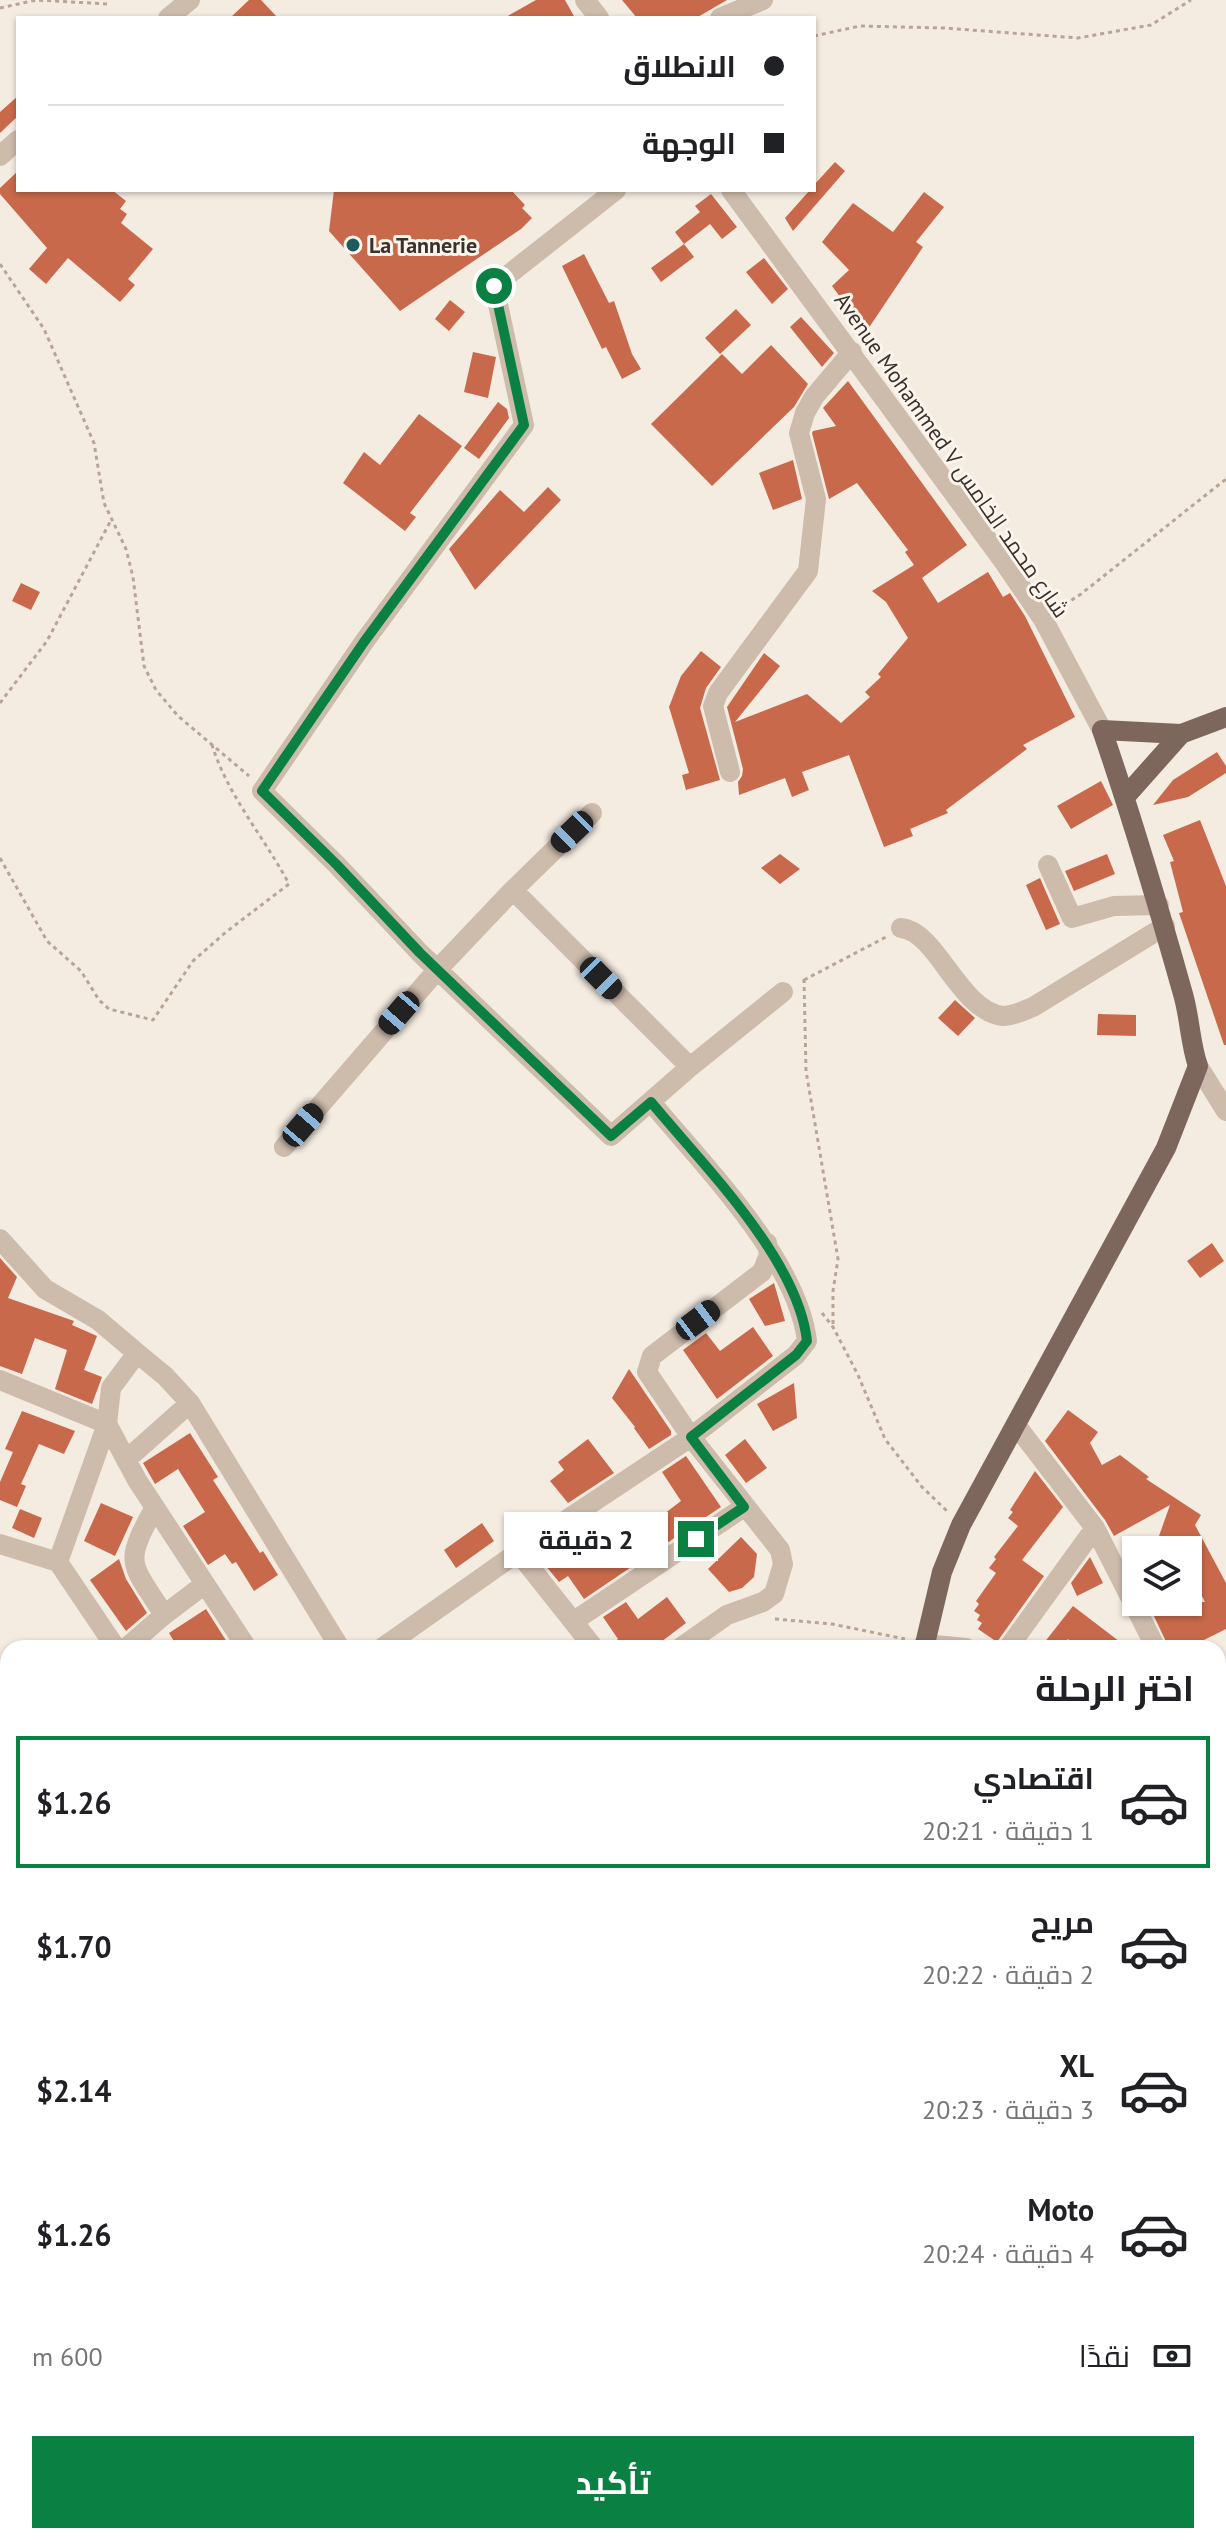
<!DOCTYPE html>
<html lang="ar">
<meta charset="utf-8">
<style>
body{margin:0;font-family:"PT Sans",Cairo,sans-serif;background:#f6f6f6;color:#202124;direction:rtl;height:100vh;display:flex;flex-direction:column;font-size:30px;white-space:nowrap}
*{box-sizing:border-box;margin:0}
p{font-size:26px;color:#757577}
.icon{flex:none;width:44px;height:44px;fill:none;stroke:currentColor;stroke-width:2;stroke-linecap:round;stroke-linejoin:round}
.map{position:relative;flex:1;overflow:hidden;direction:ltr}
.details{position:absolute;left:0px;top:1640px;width:1226px;height:904px;display:flex;flex-direction:column;background:#fff;border-radius:24px 24px 0 0;box-shadow:0 2px 6px #0004;direction:rtl}
.details>*{flex:none}
.banner{position:absolute;left:16px;top:16px;width:800px;height:176px;border-radius:0px;box-shadow:0 2px 6px #0004;direction:rtl;display:grid;align-content:center;height:176px;padding:0 32px;background:#fff}
.buttons{position:absolute;left:1122px;top:1536px;display:grid;gap:16px}
.buttons a{display:grid;place-items:center;width:80px;height:80px;border-radius:0px;background:#fff;box-shadow:0 2px 6px #0004;font-size:40px}
.end{position:absolute;width:36px;height:36px;margin:-18px;border:10px solid #0b8043;background:#fff;box-shadow:0 0 0 4px #fff}
.from{border-radius:50%}
.bubble{position:absolute;height:56px;border-radius:0px;background:#fff;box-shadow:0 2px 6px #0004;font-size:26px;font-weight:700;line-height:56px;text-align:center;direction:rtl}
.car{position:absolute;width:24px;height:48px;margin:-24px -12px;border-radius:10px;box-shadow:0 0 6px 2px #0007;background:linear-gradient(#222 24%,#8ab4d8 0 40%,#222 0 76%,#8ab4d8 0 86%,#222 0)}
.banner b{display:flex;align-items:center;gap:28px;height:76px;font-size:30px}
.banner b+b{border-top:2px solid #e0e0e0}
.banner i{width:20px;height:20px;background:#202124}
ul{padding:0;list-style:none}
li{display:flex;align-items:center;gap:24px;height:132px;margin:0 16px 12px;padding:0 16px;border:4px solid transparent;border-radius:0px}
li div{flex:1}
li b{display:block;font-size:30px}
li em{font-style:normal;font-weight:700}
li.active{border-color:#0b8043}
li>.icon{width:72px;height:72px;stroke-width:1.5}
h2{padding:0 32px;font-size:36px;line-height:96px}
.pay{display:flex;align-items:center;gap:20px;height:88px;padding:0 32px;font-size:30px}
.pay p{margin-inline-start:auto}
.action{display:flex;gap:16px;margin-top:auto;padding:16px 32px}
.action a{flex:1;height:92px;border-radius:0px;background:#0b8043;color:#fff;font-size:32px;font-weight:700;line-height:92px;text-align:center}
.map>svg:first-child{display:block}
.green{fill:#b8c4a0}
.building{fill:#c8694b}
.lines{fill:none;stroke-linecap:round;stroke-linejoin:round}
.path{stroke:#b9a596;stroke-width:3;stroke-dasharray:4 4;stroke-linecap:butt}
.minor{stroke:#cdbbac;stroke-width:20}
.major{stroke:#7d675c;stroke-width:20}
.route{stroke:#0b8043;stroke-width:10}
.poi-dot{fill:#1f5a5e;stroke:#fbf5ee;stroke-width:3}
.labels{text-anchor:middle;stroke-width:6;stroke-linejoin:round;paint-order:stroke}
.poi-label{font-size:22px;font-weight:bold;fill:#3b302b;stroke:#fbf5ee;text-anchor:start}
.street-label{font-size:22px;fill:#3b302b;stroke:#fbf5ee}
</style>
<div class="map">
<svg width="1226" height="2544" viewBox="0 0 1226 2544">
<rect width="100%" height="100%" fill="#f4ebe1"/>
<path class="green" d="M565,2536h85l13,8h-85z"/>
<path class="building" d="M249,0h12l17,18h-48z
M536,0h29l10,18h-71z
M622,0h105l-31,18h-59z
M18,96v20l-18,17v-21z
M835,162l10,9 -52,60 -8,-13 25,-28h4v-5z
M18,171v19h94l14,11 -6,8 7,5 -6,9 32,26 -25,30 7,6 -15,17 -52,-44 -22,26 -17,-15 18,-21 -47,-54v-6z
M334,190h177l14,15 -3,3 10,10 -11,11 -121,82 -71,-80z
M924,192l20,15 -28,35 7,5 -57,85 -34,-46 17,-16 -27,-28 31,-39 40,29z
M711,194l26,33 -15,12 -12,-15 -26,20 -9,-12 25,-20 -5,-6z
M684,244l10,13 -33,25 -10,-14z
M584,254l25,49 5,-2 18,53 9,15 -19,10 -16,-32 -4,2 -40,-83z
M764,258l24,31 -16,15 -26,-32z
M450,300l15,12 -16,19 -14,-12z
M736,309l15,16 -31,29 -15,-16z
M801,317l33,36 -12,14 -32,-40z
M771,345l37,39 -14,23 -82,79 -61,-62 71,-70 20,20z
M473,352l23,5 -8,41 -24,-6z
M848,381l119,164 -45,33 16,25 50,-31 15,25 7,-4 15,23 50,101 -52,28 4,4 -81,61 2,3 -38,16 3,7 -29,11 -35,-92 -47,17 7,18 -17,7 -7,-19 -46,17 -1,-13 4,-6 1,-7 -16,-62 37,-54 16,13 -45,56 72,-28 34,29 29,-26 -5,-5 16,-15 -3,-3 30,-36 -22,-36 -14,-11 42,-26 -9,-13 3,-2 -51,-67 -28,16 -17,-66 1,-2 23,-5 -13,-18z
M498,402l9,7 2,9 -30,41 -15,-11z
M419,414l43,32 -52,67 6,4 -11,14 -62,-48 21,-31 16,13z
M793,460l9,39 -29,11 -14,-37z
M548,487l13,13 -86,90 -26,-41 51,-59 24,22z
M21,583l19,9 -9,18 -19,-9z
M701,651l20,16 -15,21 -6,20 20,72 -34,10 -4,-15 7,-2 -20,-66 12,-31z
M1217,752l9,14v7l-38,24 -35,8 20,-25z
M1101,781l12,24 -42,24 -14,-23z
M1200,820l26,66v159h-2l-45,-132 4,-1 -13,-50 4,-1 -11,-26z
M780,854l20,15 -20,15 -19,-16z
M1107,854l8,20 -41,17 -9,-20z
M1040,878l20,46 -14,6 -20,-45z
M955,1000l20,18 -17,18 -20,-18z
M1098,1014l38,1v21l-39,-1z
M1212,1243l12,18 -24,17 -13,-17z
M0,1258l17,19 -9,21 66,23 -2,4 25,11 -13,34 18,7 -10,27 -37,-15 12,-39 -32,-12 -13,36 -22,-8z
M774,1283l11,38 -20,5 -16,-27z
M753,1327l20,29 -56,43 -34,-49 23,-17 14,18z
M629,1369l42,62v4l-22,14 -15,-21 1,-1 -23,-29z
M794,1383l3,35 -24,13 -16,-27z
M1068,1410l30,22 -8,11 12,22 18,-10 29,22 -3,2 55,36 -6,10 31,58v46l-28,14 2,5h-31l-17,-36 20,-10h33l-17,-33v-19h-9l-3,-6 -11,4 -4,-7 -2,-5 11,-31 -56,31 -9,-16 -60,-79z
M22,1411l53,20 -11,23 -25,-10 -18,40 5,2 -9,21 -17,-7v-18l13,-30 -8,-3z
M190,1433l28,44 -5,3 47,73 3,-2 15,24 -24,16 -18,-29 -4,2 -7,-10 -17,11 -25,-39 22,-14 -27,-43 -23,15 -12,-21z
M588,1439l26,34 -46,30 -18,-22 14,-11 -6,-8z
M745,1439l22,29 -21,15 -21,-28z
M686,1456l35,51 -21,14 -1,-2 -30,23 -21,-16 33,-25 -19,-29z
M1035,1471l28,36 -41,53 22,16 -47,66 -19,-13 4,-6 -5,-3 3,-5 -6,-4 5,-7 -3,-3 20,-28 -7,-5 7,-9 -2,-2 24,-31 -10,-8 5,-6 -3,-2z
M101,1503l32,14 -18,39 -31,-15z
M20,1509l22,9 -8,20 -22,-10z
M482,1523l12,18 -38,27 -12,-18z
M577,1528l23,32 33,-23 13,20 -62,42 -16,-23 -9,6 -22,-27z
M741,1537l16,17 -3,23 -12,11 -13,4 -21,-23z
M1090,1557l13,26 -26,13 -6,-13z
M119,1559l7,20 21,34 -21,18 -36,-51z
M667,1597l19,26 -33,25h-46l11,-9 -15,-22 23,-15 12,17z
M1073,1606l55,42h-49l-11,-9 -7,9h-21z
M206,1609l21,33 -9,6h-40l-9,-15z"/>
<g class="lines">
<path class="path" d="M0,8l36,-8 72,4
M814,36l46,-10 84,2 134,10 73,-13 40,-25
M0,264l44,65 50,114 10,60 22,46 7,28 11,89 12,24 22,26 71,60
M1058,609l23,-15 145,-115
M0,703l47,-62 63,-119
M0,858l47,83 34,30 18,29 10,9 44,11 40,-59 33,-29 63,-48c-25,-47 -61,-88 -77,-139
M804,979l2,92 32,188 -5,32v36
M804,980l82,-43
M822,1313l11,14 25,48 27,64 37,48 25,24
M775,1619l57,5 73,15
M0,2167l8,6
M598,2536l13,8"/>
<path class="minor" d="M585,0l14,18
M168,18l22,-18
M720,18l43,-18
M0,156l18,-16
M616,190l-122,96 30,139 -160,217 -102,149 75,74 83,88 191,183 79,-69 93,-75
M731,190l273,372 39,57 59,111
M730,772l-17,-66 5,-13 90,-122 8,-72 -17,-66 6,-20 9,-16 38,-45
M1048,865l24,53 42,-12 45,-1
M513,890l177,177
M901,928c36,3 58,83 102,88 10,0 20,-5 30,-9l132,-81
M1198,1066l28,45
M284,1147l154,-178 75,-79 79,-77
M0,1239l45,50 53,31 39,33 -26,35 -4,36 -49,138
M137,1353l28,23 25,27 150,245
M0,1380l107,44 30,56 110,168
M1016,1425l79,103 61,120
M126,1460l64,-57
M155,1507c-32,58 -25,54 9,108
M0,1544l58,18 58,86
M518,1552l76,96
M574,1621l170,-114
M924,1644l42,4
M126,1648l38,-33 41,-31
M382,1648l136,-96 173,-115 105,-82 11,-14c-10,-82 -104,-176 -156,-239
M680,1648l47,-33 36,-13 11,-8 9,-30 -3,-14 -89,-113 -44,-65 5,-16 110,-84 7,-17 -2,-12
M1008,1648l87,-120
M1218,1907l8,11"/>
<path class="major" d="M1125,797l56,-63
M924,1648l18,-76 19,-47 205,-377 32,-82c-8,-23 -8,-48 -15,-72 -25,-89 -51,-177 -81,-264l79,4 45,-17
M803,2544l5,-8"/>
</g>
<g class="lines">
<path class="route" d="M494,286l30,139 -160,217 -102,149 75,74 83,88 191,183 40,-34c52,63 147,157 156,239l-11,14 -105,82 53,70 -48,32"/>
</g>
<circle class="poi-dot" cx="353" cy="245" r="8"/>
<g class="labels">
<g class="poi-label">
<text x="369" y="253">La Tannerie</text>
</g>
<g class="street-label">
<text transform="translate(952 455) rotate(55)" y="8">Avenue Mohammed V شارع محمد الخامس</text>
</g>
</g>
</svg>
<div class="buttons">
<a><svg class="icon" aria-label="layers" viewBox="0 0 24 24"><path d="M12 4l9 5-9 5-9-5zM3 14l9 5 9-5"/></svg></a>
</div>
<i class="end from" style="left:494px;top:286px"></i>
<i class="end" style="left:696px;top:1539px"></i>
<div class="bubble" style="left:504px;top:1512px;width:164px">2 دقيقة</div>
<i class="car" style="left:572px;top:832px;rotate:226deg"></i>
<i class="car" style="left:601px;top:978px;rotate:135deg"></i>
<i class="car" style="left:399px;top:1013px;rotate:221deg"></i>
<i class="car" style="left:303px;top:1125px;rotate:41deg"></i>
<i class="car" style="left:698px;top:1320px;rotate:53deg"></i>
<div class="banner">
<b><i class="from"></i>الانطلاق</b>
<b><i></i>الوجهة</b>
</div>
<section class="details">
<h2>اختر الرحلة</h2>
<ul>
<li class="active"><svg class="icon" aria-label="car" viewBox="0 0 24 24"><path d="M5 17H2v-5l4-1 3-4h7l3 4 3 1v5h-3M9 17h6M6 11h13"/><circle cx="7" cy="17" r="2"/><circle cx="17" cy="17" r="2"/></svg><div><b>اقتصادي</b><p>1 دقيقة · 20:21</p></div><em>$1.26</em></li>
<li><svg class="icon" aria-label="car" viewBox="0 0 24 24"><path d="M5 17H2v-5l4-1 3-4h7l3 4 3 1v5h-3M9 17h6M6 11h13"/><circle cx="7" cy="17" r="2"/><circle cx="17" cy="17" r="2"/></svg><div><b>مريح</b><p>2 دقيقة · 20:22</p></div><em>$1.70</em></li>
<li><svg class="icon" aria-label="car" viewBox="0 0 24 24"><path d="M5 17H2v-5l4-1 3-4h7l3 4 3 1v5h-3M9 17h6M6 11h13"/><circle cx="7" cy="17" r="2"/><circle cx="17" cy="17" r="2"/></svg><div><b>XL</b><p>3 دقيقة · 20:23</p></div><em>$2.14</em></li>
<li><svg class="icon" aria-label="car" viewBox="0 0 24 24"><path d="M5 17H2v-5l4-1 3-4h7l3 4 3 1v5h-3M9 17h6M6 11h13"/><circle cx="7" cy="17" r="2"/><circle cx="17" cy="17" r="2"/></svg><div><b>Moto</b><p>4 دقيقة · 20:24</p></div><em>$1.26</em></li>
</ul>
<div class="pay"><svg class="icon" aria-label="cash" viewBox="0 0 24 24"><path d="M3 7h18v10H3z"/><circle cx="12" cy="12" r="2"/></svg>نقدًا<p>600 m</p></div>
<div class="action"><a>تأكيد</a></div>
</section>
</div>
